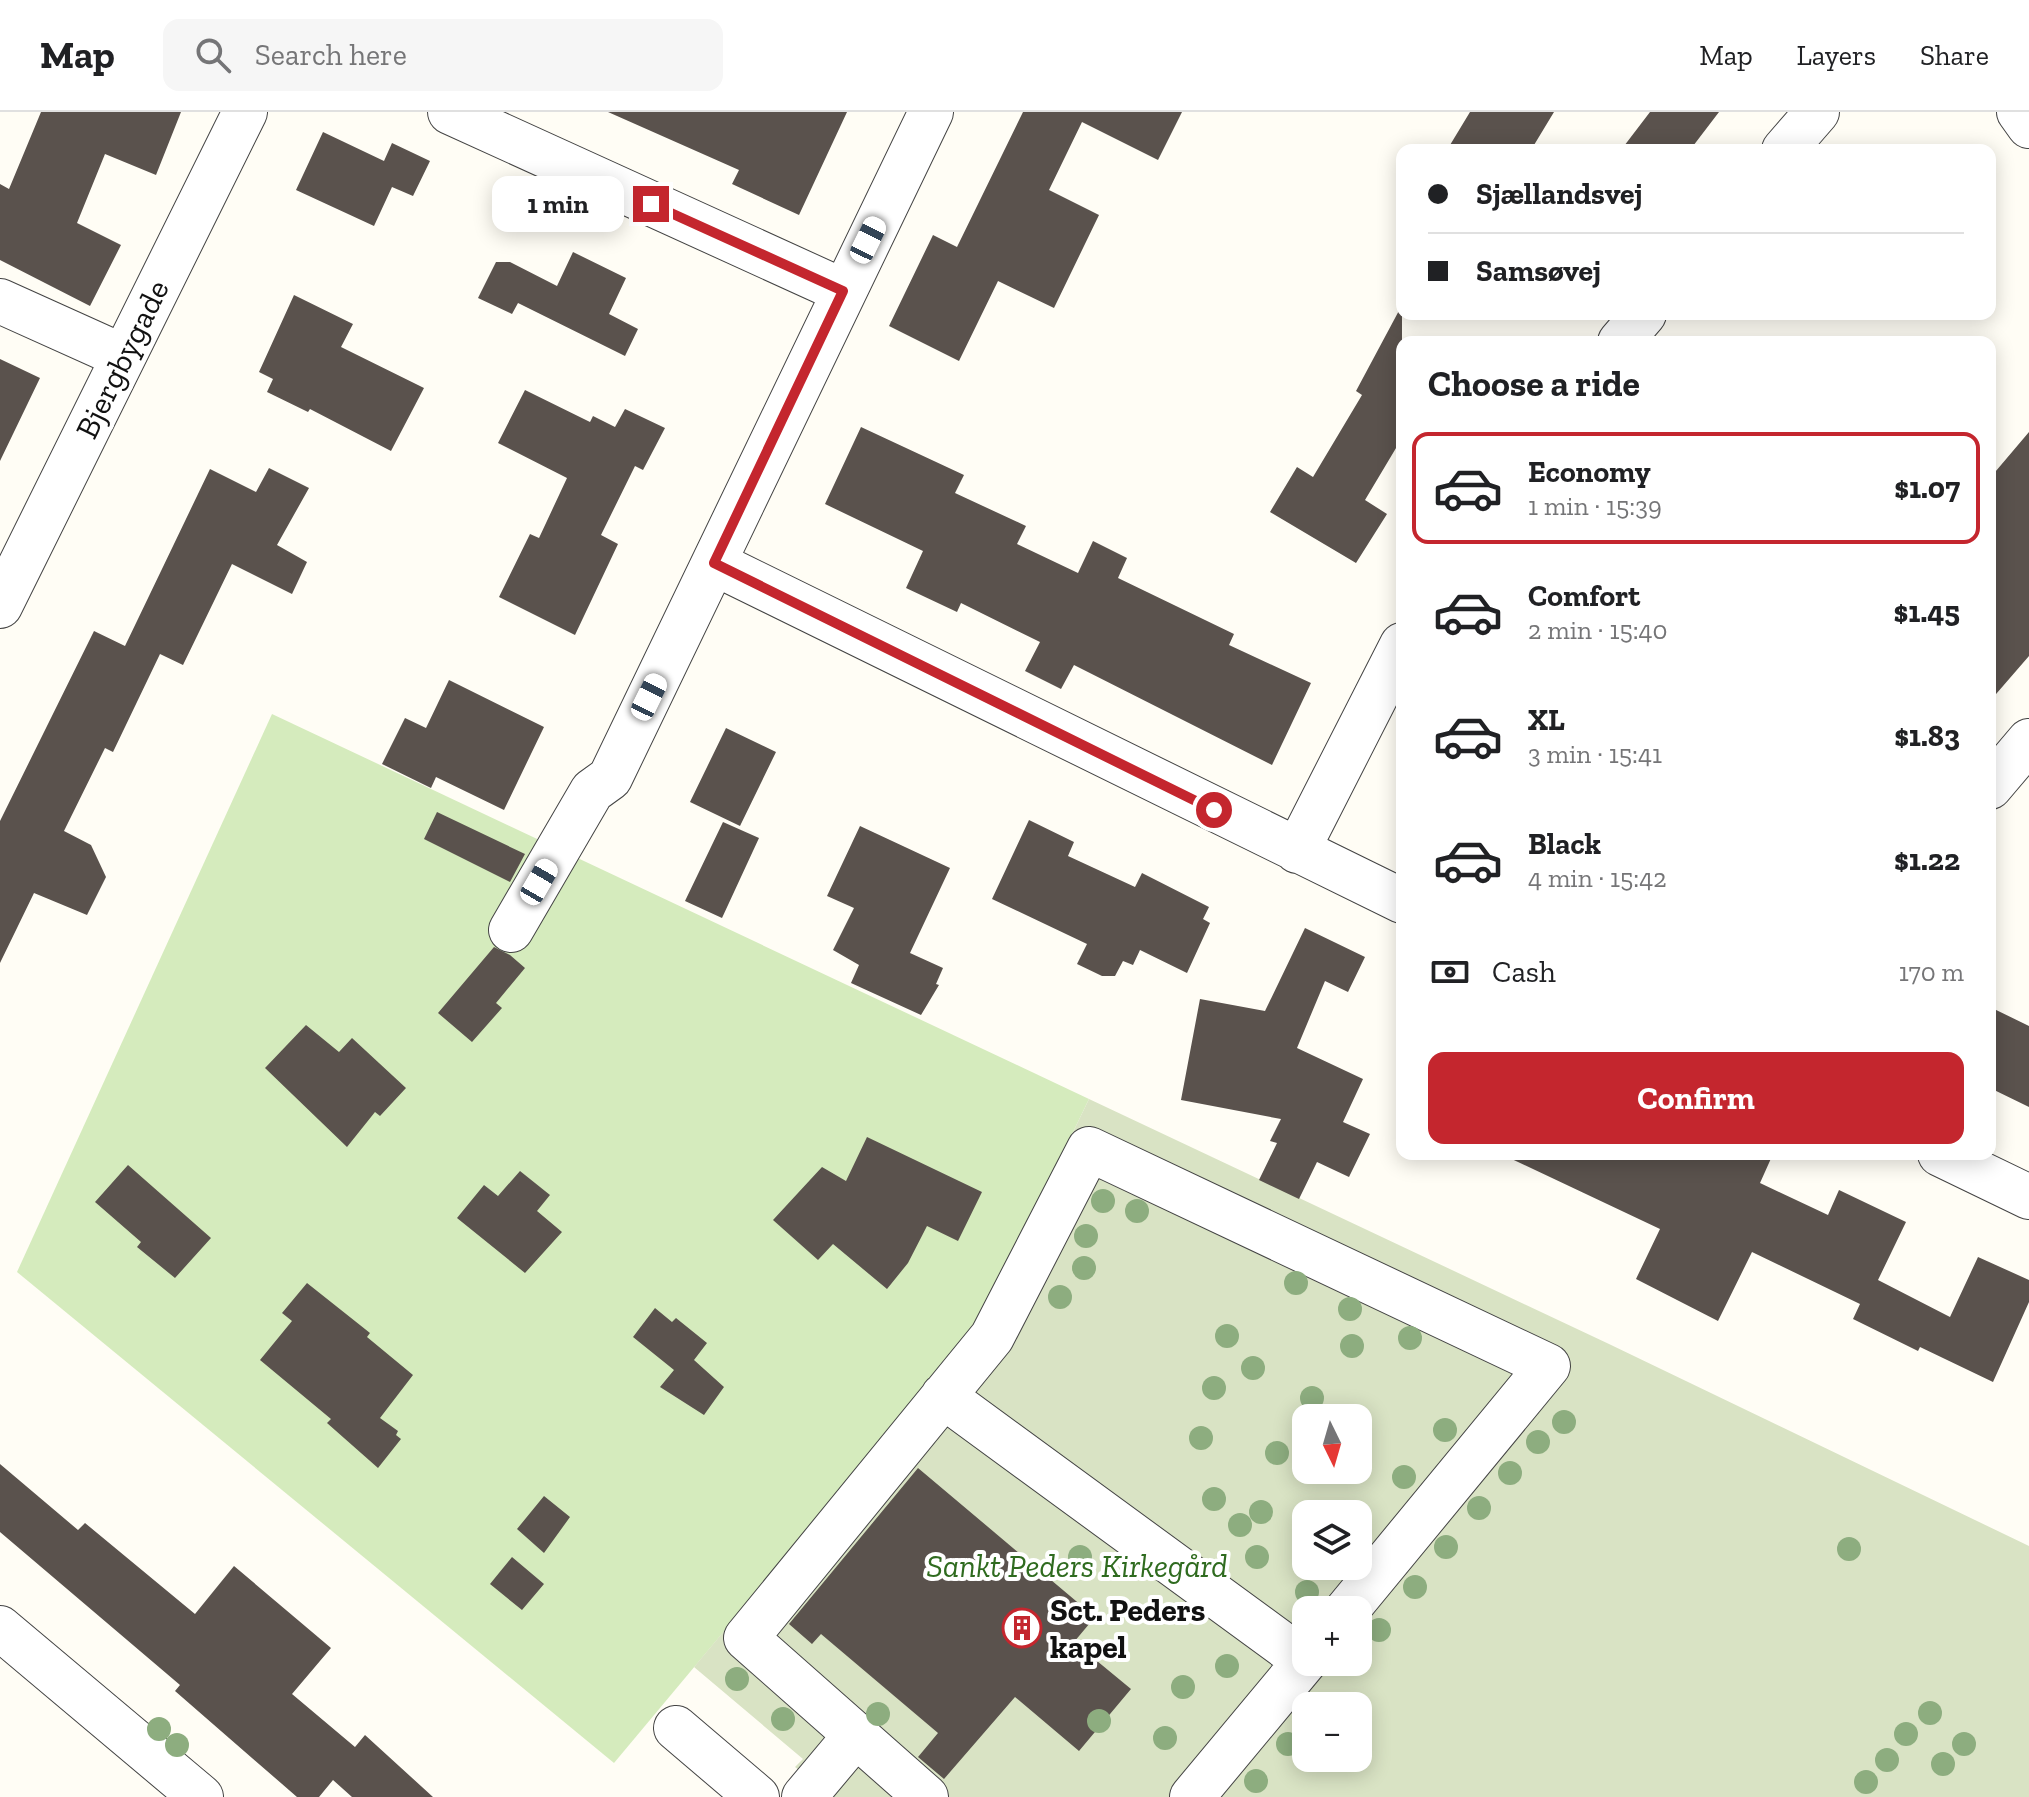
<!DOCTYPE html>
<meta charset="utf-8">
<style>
body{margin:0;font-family:"Zilla Slab",serif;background:#f6f6f6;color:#202124;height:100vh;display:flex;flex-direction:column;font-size:30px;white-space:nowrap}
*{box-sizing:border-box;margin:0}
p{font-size:26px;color:#757577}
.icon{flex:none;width:44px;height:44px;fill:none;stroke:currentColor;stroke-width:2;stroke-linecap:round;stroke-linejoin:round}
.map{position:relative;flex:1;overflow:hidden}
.details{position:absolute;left:1396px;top:224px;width:600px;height:824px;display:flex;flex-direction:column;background:#fff;border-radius:16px;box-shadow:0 4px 20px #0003}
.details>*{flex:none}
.guide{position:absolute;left:1396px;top:32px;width:600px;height:176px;border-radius:16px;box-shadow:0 4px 20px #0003;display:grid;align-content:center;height:176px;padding:0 32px;background:#fff}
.needle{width:52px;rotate:175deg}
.tools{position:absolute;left:1292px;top:1292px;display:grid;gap:16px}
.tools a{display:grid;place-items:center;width:80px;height:80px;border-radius:16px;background:#fff;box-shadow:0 4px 20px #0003;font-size:40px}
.end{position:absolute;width:36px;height:36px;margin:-18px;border:10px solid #c4262e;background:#fff;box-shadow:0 0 0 4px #fff}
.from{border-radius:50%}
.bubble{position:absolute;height:56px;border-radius:16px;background:#fff;box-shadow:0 4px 20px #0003;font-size:26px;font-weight:700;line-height:56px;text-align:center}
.car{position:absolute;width:24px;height:48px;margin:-24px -12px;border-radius:10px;box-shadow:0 0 6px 2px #0007;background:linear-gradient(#fff 24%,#345 0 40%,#fff 0 76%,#345 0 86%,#fff 0)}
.guide b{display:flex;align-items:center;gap:28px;height:76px;font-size:30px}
.guide b+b{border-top:2px solid #e0e0e0}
.guide i{width:20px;height:20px;background:#202124}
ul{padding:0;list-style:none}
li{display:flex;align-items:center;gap:24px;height:112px;margin:0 16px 12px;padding:0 16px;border:4px solid transparent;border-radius:16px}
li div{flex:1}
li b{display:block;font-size:30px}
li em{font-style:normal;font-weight:700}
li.on{border-color:#c4262e}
li>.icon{width:72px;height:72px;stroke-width:1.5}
h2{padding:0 32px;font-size:36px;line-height:96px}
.pay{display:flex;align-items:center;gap:20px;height:88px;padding:0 32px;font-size:30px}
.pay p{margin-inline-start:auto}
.cta{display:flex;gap:16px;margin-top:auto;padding:16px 32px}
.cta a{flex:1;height:92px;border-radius:16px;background:#c4262e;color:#fff;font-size:32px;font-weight:700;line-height:92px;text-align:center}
header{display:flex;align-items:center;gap:48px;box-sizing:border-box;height:112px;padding:0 40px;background:#fff;border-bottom:2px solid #e0e0e0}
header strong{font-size:38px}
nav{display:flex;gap:44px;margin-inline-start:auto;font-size:28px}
.search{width:560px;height:72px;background:#f6f6f6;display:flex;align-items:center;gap:20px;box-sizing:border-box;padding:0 28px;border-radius:16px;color:#757577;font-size:30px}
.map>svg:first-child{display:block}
.green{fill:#d5ebbd}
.cemetery{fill:#d9e3c4;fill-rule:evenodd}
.building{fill:#5a524d}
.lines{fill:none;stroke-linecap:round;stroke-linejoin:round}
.minor-casing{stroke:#444;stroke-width:46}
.minor{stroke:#fff;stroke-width:44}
.tree{fill:#8dad7f}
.route{stroke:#c4262e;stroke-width:10}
.labels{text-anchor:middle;stroke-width:8;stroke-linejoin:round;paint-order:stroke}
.street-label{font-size:32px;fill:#111;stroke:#fff}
.park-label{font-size:32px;font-style:italic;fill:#2f6b1f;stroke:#fff}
.poi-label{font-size:32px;font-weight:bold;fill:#111;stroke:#fff;text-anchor:start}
</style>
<header>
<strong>Map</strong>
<div class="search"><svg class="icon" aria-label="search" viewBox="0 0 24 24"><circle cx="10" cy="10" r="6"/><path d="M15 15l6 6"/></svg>Search here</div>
<nav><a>Map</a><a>Layers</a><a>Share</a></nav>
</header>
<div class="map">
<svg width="2029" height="1685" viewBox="0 0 2029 1685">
<rect width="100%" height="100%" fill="#fffdf5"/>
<path class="green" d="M272,602l817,385 -109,226 -366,438 -597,-491z"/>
<path class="cemetery" d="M1089,987l520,245 420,202v251h-1195l-39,-30 8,-8 -109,-92 286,-342zM1306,1306h52v52h-52zM1306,1402h52v52h-52zM1306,1498h52v52h-52zM1306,1594h52v52h-52z"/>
<path class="building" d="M41,0h140l-25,63 -51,-21 -28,69 44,22 -31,61 -90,-46v-76l9,5z
M608,0h239l-48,103 -67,-31 7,-14z
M1023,0h159l-24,48 -76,-38 -33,68 50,25 -45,93 -56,-27 -39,80 -70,-35 44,-91 24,12z
M1470,0h84l-23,38h-84z
M1650,0h69l-29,38h-69z
M323,20l61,29 8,-18 38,18 -17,35 -21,-9 -18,39 -78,-36z
M573,140l53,26 -17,36 29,15 -13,27 -107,-53 -6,11 -34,-16 18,-36h14l47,24z
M294,183l59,29 -12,23 83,41 -33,63 -81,-42 -2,3 -41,-20 6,-13 -14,-7z
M1402,193v133l-37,62 22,14 -31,49 -86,-51 27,-45 16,10 49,-82 -6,-4z
M0,247l40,19 -40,83z
M525,278l65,32 3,-6 22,11 10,-18 40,19 -22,42 -8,-4 -34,69 17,9 -43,91 -76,-38 31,-63 9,4 28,-60 -69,-35z
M861,315l103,48 -9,18 71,33 -9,18 61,29 15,-32 34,17 -9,20 116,56 -5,11 82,38 -39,82 -198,-100 -13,24 -36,-18 15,-29 -79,-39 -4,9 -51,-24 17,-37 -98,-47z
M2029,320v224l-39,45v-223z
M269,356l40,20 -32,57 30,17 -15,32 -60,-30 -49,101 -23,-11 -47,98 -8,-4 -41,83 27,14 15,32 -19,38 -53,-22 -34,70v-142l94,-190 31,15 85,-177 46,23z
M449,568l95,47 -40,83 -68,-33 -5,11 -49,-24 23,-46 21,10z
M726,616l50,24 -36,74 -50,-24z
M437,700l88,42 -15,28 -86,-43z
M1029,708l45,22 -6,14 67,31 7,-14 67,34 -6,12 7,4 -23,50 -47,-23 -7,15 -10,-4 -8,15h-13l-25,-12 10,-20 -95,-45z
M723,710l36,16 -37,80 -37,-17z
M860,714l90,42 -40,85 33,15 -7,16 3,1 -18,30 -70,-32 8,-18 -26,-15 21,-42 -27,-12z
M1305,816l60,29 -17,35 -23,-11 -28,67 66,31 -20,43 27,12 -21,43 -32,-15 -18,37 -40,-19 18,-37 -7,-2 11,-22 -100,-19 19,-101 65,12z
M494,835l16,8 15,13 -29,35 6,5 -30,34 -34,-29z
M1990,895l39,19v81l-39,-19z
M306,913l33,27 13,-14 54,50 -26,28 -5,-4 -28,35 -82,-79z
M867,1025l115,55 -24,49 -31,-15 -19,37 -21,26 -54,-45 -15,16 -45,-40 49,-53 24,14z
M1501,1042h272l-13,29 68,32 11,-25 67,32 -28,58 72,37 28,-60 51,23v22l-36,80 -73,-35 -2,4 -65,-32 7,-15 -108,-52 -34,69 -82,-42 24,-50z
M128,1053l83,73 -36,40 -38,-31 4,-5 -46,-40z
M520,1059l30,24 -13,16 25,21 -37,41 -68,-55 27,-33 14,11z
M307,1171l63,50 -3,4 46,38 -33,43 18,13 -2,4 5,4 -23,29 -51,-45 4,-4 -71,-59 32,-39 -10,-8z
M655,1196l17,14 4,-4 31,25 -13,17 30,27 -20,28 -44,-28 14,-17 -41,-33z
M0,1352l78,66 7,-7 110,91 39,-48 97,82 -39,46 63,53 10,-12 68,62h-81l-19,-17 -14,17h-22l-122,-106 5,-6 -180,-153z
M918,1356l177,149 -21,25 57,47 -52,62 -64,-54 -71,82 -26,-22 20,-24 -117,-99 -9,10 -23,-20z
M544,1384l26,21 -26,36 -27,-24z
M512,1445l32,27 -22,26 -32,-26z"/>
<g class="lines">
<defs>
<path id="minor" d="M450,0l393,179
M2019,0l10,14
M1784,38l33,-38
M0,189l122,55
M1620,230l24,-28
M714,451l688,338
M0,494l245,-494
M1990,675l39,-46
M1297,739l105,-206
M511,818l81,-139 18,-13 321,-666
M1940,1042l89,43
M943,1284l362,265
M0,1516l201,169
M676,1616l81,69
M804,1685l52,-62
M926,1685l-180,-159 246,-301 97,-188 459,217 -201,244
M1192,1685l114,-137"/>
</defs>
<use href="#minor" class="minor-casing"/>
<use href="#minor" class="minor"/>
</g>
<g class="tree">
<circle cx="1103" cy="1089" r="12"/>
<circle cx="1137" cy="1099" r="12"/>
<circle cx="1086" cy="1124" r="12"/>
<circle cx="1084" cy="1156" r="12"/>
<circle cx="1296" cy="1171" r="12"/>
<circle cx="1060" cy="1185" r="12"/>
<circle cx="1350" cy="1197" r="12"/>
<circle cx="1227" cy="1224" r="12"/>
<circle cx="1410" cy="1226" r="12"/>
<circle cx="1352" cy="1234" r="12"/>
<circle cx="1253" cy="1256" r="12"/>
<circle cx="1214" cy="1276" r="12"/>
<circle cx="1312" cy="1286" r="12"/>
<circle cx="1564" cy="1310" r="12"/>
<circle cx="1445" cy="1318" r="12"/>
<circle cx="1201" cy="1326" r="12"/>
<circle cx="1538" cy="1330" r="12"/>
<circle cx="1277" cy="1341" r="12"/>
<circle cx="1510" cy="1361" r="12"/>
<circle cx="1404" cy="1365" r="12"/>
<circle cx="1214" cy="1387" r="12"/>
<circle cx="1479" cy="1396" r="12"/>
<circle cx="1261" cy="1400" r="12"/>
<circle cx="1240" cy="1413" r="12"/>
<circle cx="1446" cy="1435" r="12"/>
<circle cx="1849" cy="1437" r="12"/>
<circle cx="1080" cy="1445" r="12"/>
<circle cx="1257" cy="1445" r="12"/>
<circle cx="1415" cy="1475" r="12"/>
<circle cx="1307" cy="1480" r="12"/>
<circle cx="1379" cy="1518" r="12"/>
<circle cx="1227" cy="1554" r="12"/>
<circle cx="737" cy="1567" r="12"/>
<circle cx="1183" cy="1575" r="12"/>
<circle cx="1930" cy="1601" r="12"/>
<circle cx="878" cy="1602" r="12"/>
<circle cx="783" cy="1607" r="12"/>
<circle cx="1099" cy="1609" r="12"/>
<circle cx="159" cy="1617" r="12"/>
<circle cx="1906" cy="1622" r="12"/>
<circle cx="1165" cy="1626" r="12"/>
<circle cx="1288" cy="1632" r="12"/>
<circle cx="1964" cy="1632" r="12"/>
<circle cx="177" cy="1633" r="12"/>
<circle cx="1887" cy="1648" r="12"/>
<circle cx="1943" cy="1652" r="12"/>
<circle cx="1256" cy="1669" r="12"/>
<circle cx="1866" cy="1670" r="12"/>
</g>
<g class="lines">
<path class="route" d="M651,92l192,87 -129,272 500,247"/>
</g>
<defs>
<symbol id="building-ring" viewBox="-11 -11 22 22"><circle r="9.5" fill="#fff" stroke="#c4262e" stroke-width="1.5"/><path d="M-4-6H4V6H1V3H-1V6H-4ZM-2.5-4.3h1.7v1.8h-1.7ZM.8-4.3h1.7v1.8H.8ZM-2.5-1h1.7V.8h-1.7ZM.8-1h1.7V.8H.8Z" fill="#c4262e"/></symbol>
</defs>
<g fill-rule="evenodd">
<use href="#building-ring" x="1000" y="1494" width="44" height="44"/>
</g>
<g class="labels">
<g class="street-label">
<text transform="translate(122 247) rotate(-64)" y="11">Bjergbygade</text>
</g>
<g class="park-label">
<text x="1077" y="1465">Sankt Peders Kirkegård</text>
</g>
<g class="poi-label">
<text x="1050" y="1509">Sct. Peders<tspan x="1050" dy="37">kapel</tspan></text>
</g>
</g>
</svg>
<div class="tools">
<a><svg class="needle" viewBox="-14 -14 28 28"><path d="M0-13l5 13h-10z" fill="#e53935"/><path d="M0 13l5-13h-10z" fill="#757577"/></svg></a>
<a><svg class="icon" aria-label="layers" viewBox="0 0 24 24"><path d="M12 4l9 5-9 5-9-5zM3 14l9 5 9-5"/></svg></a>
<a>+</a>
<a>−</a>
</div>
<i class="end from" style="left:1214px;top:698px"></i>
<i class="end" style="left:651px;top:92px"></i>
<div class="bubble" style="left:492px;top:64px;width:132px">1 min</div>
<i class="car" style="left:868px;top:128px;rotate:26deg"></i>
<i class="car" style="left:649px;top:585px;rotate:26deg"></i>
<i class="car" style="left:539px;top:770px;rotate:30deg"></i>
<div class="guide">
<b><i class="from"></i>Sjællandsvej</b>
<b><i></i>Samsøvej</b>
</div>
<section class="details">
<h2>Choose a ride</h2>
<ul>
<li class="on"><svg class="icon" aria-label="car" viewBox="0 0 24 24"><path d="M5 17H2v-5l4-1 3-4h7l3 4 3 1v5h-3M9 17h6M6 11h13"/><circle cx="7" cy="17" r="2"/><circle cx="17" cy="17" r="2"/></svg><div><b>Economy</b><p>1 min · 15:39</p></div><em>$1.07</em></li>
<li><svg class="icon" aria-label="car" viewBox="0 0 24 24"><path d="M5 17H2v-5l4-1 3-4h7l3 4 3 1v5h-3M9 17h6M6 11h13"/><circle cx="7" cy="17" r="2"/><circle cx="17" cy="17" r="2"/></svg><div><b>Comfort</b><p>2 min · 15:40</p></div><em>$1.45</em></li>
<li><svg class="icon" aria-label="car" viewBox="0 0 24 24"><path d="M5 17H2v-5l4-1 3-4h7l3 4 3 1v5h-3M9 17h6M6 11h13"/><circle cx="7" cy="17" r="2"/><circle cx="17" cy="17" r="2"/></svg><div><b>XL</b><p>3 min · 15:41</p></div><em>$1.83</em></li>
<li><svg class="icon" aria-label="car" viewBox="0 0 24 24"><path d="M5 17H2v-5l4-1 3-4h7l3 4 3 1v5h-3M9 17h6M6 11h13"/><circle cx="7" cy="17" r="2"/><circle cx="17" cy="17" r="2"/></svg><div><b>Black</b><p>4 min · 15:42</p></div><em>$1.22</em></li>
</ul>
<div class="pay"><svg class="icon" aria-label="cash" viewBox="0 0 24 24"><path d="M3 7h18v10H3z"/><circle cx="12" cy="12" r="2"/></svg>Cash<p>170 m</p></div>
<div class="cta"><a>Confirm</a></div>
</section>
</div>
